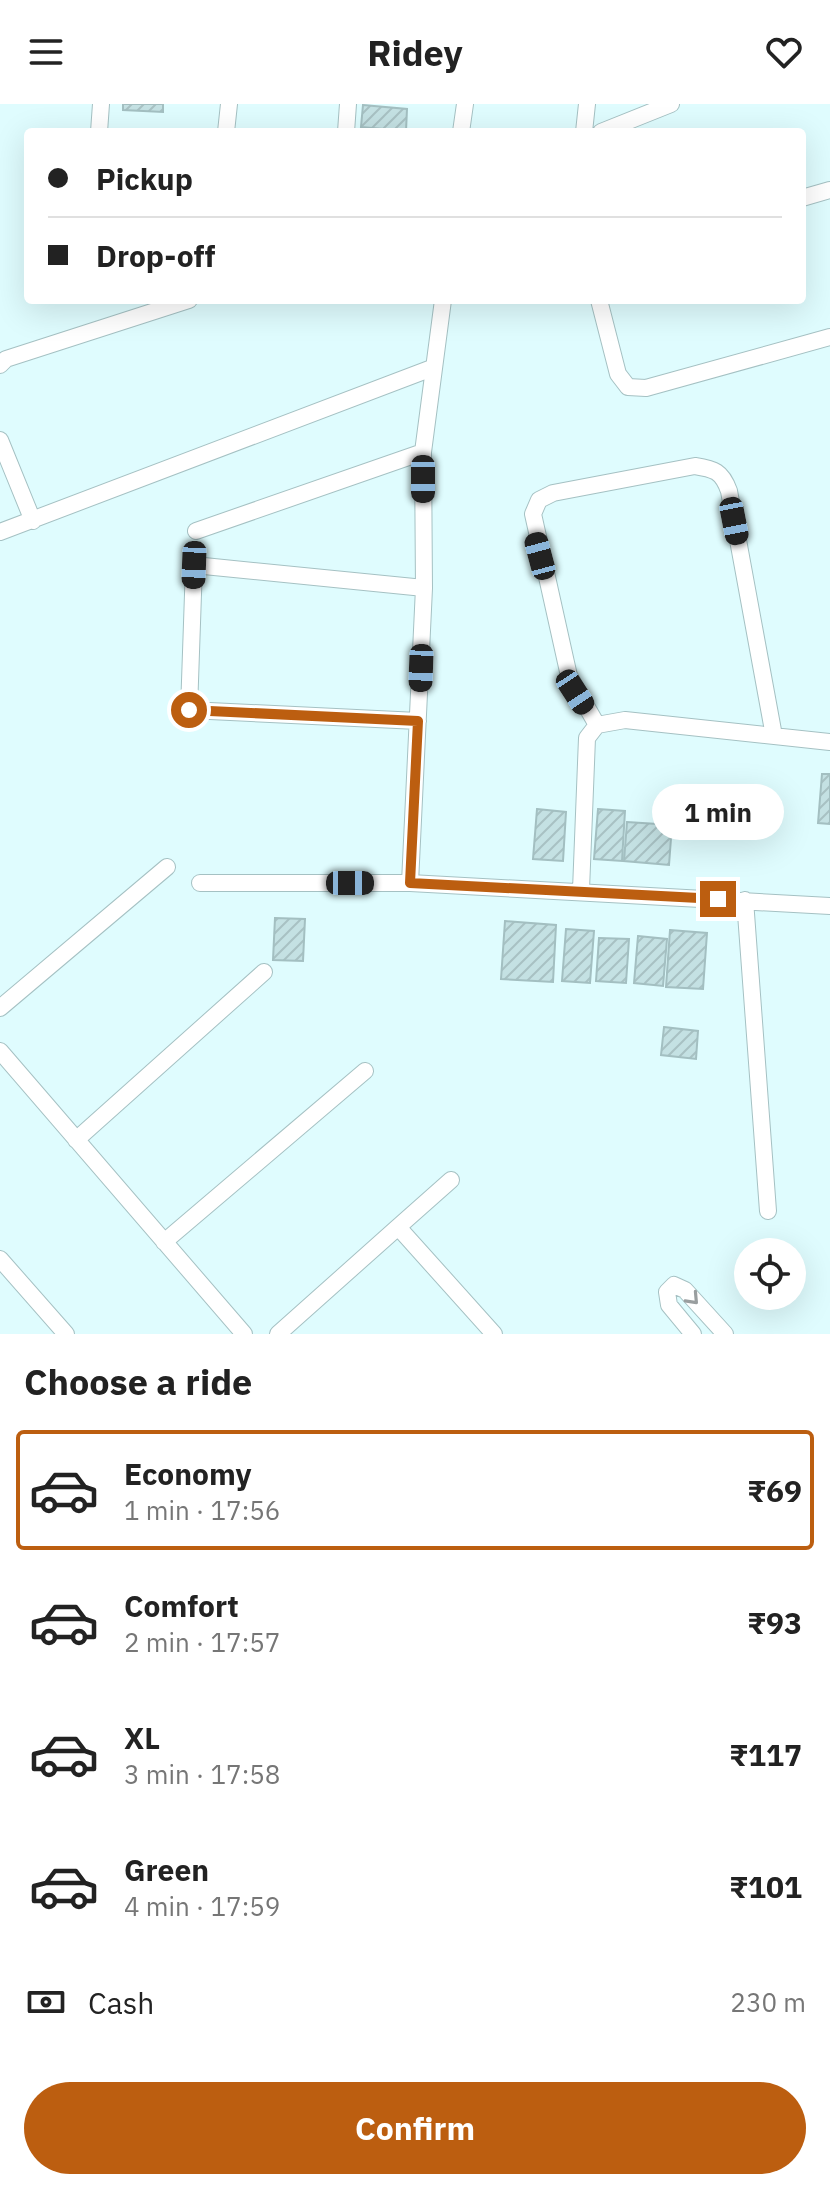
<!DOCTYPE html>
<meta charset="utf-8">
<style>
body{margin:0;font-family:"IBM Plex Sans",sans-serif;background:#f2f2f2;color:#222;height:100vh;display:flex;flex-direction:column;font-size:30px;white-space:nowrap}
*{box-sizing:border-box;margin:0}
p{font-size:26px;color:#767676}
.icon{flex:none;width:44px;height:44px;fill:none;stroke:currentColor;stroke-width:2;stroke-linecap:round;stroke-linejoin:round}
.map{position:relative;height:1230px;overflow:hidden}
.sheet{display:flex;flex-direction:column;background:#fff;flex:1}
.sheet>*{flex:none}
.hud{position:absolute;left:24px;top:24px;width:782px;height:176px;border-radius:8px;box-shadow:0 8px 32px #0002;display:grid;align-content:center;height:176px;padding:0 24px;background:#fff}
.buttons{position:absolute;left:734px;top:1134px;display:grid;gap:16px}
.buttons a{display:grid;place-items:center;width:72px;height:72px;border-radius:50%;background:#fff;box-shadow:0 8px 32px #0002;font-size:40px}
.end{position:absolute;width:36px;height:36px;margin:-18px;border:10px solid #bc5e10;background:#fff;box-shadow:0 0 0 4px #fff}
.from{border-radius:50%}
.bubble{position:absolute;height:56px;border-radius:28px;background:#fff;box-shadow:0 8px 32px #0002;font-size:26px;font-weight:700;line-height:56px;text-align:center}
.car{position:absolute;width:24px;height:48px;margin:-24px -12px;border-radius:10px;box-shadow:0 0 6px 2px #0007;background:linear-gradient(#222 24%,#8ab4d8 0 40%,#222 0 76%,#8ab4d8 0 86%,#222 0)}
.hud b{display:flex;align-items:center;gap:28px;height:76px;font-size:30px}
.hud b+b{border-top:2px solid #e0e0e0}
.hud i{width:20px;height:20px;background:#222}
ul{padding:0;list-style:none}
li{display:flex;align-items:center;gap:24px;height:120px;margin:0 16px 12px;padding:0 8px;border:4px solid transparent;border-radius:8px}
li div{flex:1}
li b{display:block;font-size:30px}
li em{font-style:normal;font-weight:700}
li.on{border-color:#bc5e10}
li>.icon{width:72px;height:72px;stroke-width:1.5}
h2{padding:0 24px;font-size:36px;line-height:96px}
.pay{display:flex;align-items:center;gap:20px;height:88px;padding:0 24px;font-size:30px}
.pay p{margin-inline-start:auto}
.action{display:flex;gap:16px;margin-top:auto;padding:16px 24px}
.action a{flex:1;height:92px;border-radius:48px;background:#bc5e10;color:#fff;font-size:32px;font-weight:700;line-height:92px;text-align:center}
header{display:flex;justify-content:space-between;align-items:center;height:104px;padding:0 24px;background:#fff;font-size:36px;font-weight:700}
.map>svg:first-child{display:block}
.building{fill:url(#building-hatch);stroke:#a3bfc1;stroke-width:2}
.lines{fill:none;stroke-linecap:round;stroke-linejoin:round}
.street-casing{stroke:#a5c1c3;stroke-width:18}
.street{stroke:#fff;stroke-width:16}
.oneway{stroke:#999e9f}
.route{stroke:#bc5e10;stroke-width:10}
</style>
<header><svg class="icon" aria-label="menu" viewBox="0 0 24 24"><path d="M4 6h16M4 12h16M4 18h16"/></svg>Ridey<svg class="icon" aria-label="heart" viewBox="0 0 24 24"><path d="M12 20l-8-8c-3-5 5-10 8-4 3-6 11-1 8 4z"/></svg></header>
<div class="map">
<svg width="830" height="1230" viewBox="0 0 830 1230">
<defs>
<pattern id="building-hatch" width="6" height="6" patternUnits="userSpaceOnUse" patternTransform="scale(2)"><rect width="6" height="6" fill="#c4e1e3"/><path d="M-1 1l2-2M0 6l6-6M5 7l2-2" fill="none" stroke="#a8c1c3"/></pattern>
</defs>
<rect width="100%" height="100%" fill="#dffcfe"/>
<path class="building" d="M123,0h40v8l-40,-2z
M363,1l44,4 -1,22 -45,-4z
M822,670h8v50l-12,-1z
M537,705l29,3 -3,49 -30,-2z
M598,705l27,2 -3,50 -28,-2z
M627,718l45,3 -3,40 -45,-4z
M275,814l30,1 -2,42 -30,-1z
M505,817l51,4 -3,57 -52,-3z
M566,825l28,2 -4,52 -28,-2z
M670,826l37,3 -4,56 -37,-2z
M638,832l29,3 -4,47 -29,-3z
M599,834l30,1 -3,44 -30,-2z
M664,923l34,4 -2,28 -35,-4z"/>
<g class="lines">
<defs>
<path id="street" d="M99,28l2,-28
M226,28l3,-28
M346,28l2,-28
M461,28l4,-28
M584,28l3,-28
M601,28l70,-28
M802,94l28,-8
M599,196l19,74 10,13 18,1 184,-51
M0,261l6,-6 183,-59
M0,336l33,81
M196,427l227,-79
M0,428l432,-164
M418,617l-229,-11 5,-145 230,23
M597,621l-28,-49 -36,-162 6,-14 14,-7 142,-27c19,3 27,5 34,25l45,245
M200,779h210l420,23
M410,779l14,-295 -1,-136 20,-152
M581,786l6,-152 10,-13 28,-5 205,22
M745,796l23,311
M0,904l167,-141
M0,947l244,283
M76,1036l188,-168
M451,1076l-53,47 96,107
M164,1138l201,-171
M0,1155l66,75
M278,1230l120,-107
M693,1230l-24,-29 -2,-13 7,-7 11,5 40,44"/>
</defs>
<use href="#street" class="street-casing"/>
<use href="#street" class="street"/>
</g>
<defs><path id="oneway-chevron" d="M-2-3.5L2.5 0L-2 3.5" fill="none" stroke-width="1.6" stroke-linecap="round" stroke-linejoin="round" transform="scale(2)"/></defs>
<use class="oneway" href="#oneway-chevron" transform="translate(693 1195) rotate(47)"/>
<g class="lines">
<path class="route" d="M189,606l229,11 -8,162 308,16"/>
</g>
</svg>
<div class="buttons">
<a><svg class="icon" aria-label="locate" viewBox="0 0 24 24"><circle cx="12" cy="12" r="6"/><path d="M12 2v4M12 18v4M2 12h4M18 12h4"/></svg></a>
</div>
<i class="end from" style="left:189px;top:606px"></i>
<i class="end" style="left:718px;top:795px"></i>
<div class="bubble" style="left:652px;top:680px;width:132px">1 min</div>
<i class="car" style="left:423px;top:375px;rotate:180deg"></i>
<i class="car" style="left:734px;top:417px;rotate:169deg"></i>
<i class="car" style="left:540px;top:452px;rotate:345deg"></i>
<i class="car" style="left:194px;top:461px;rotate:182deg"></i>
<i class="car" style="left:421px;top:564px;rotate:182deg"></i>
<i class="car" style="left:575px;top:588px;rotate:147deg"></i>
<i class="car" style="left:350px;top:779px;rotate:90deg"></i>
<div class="hud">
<b><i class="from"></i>Pickup</b>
<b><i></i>Drop-off</b>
</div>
</div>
<section class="sheet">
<h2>Choose a ride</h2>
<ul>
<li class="on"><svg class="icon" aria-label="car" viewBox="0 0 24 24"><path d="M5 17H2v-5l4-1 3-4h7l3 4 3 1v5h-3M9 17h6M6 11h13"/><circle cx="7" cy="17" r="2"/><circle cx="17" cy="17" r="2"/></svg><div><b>Economy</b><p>1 min · 17:56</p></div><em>₹69</em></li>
<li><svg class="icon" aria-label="car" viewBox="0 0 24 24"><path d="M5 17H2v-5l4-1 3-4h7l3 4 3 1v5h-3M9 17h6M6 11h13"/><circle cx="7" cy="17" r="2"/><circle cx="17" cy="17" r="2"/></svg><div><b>Comfort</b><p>2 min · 17:57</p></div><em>₹93</em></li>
<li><svg class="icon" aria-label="car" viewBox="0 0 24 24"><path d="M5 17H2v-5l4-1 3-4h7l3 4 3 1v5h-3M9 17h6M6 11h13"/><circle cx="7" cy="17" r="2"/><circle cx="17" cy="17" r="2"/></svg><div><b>XL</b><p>3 min · 17:58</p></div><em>₹117</em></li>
<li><svg class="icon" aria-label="car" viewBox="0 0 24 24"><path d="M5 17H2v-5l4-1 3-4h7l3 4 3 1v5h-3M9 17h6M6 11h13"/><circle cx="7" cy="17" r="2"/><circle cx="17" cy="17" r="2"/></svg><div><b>Green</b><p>4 min · 17:59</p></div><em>₹101</em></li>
</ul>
<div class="pay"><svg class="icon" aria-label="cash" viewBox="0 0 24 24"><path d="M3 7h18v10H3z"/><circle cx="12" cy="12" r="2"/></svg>Cash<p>230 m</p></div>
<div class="action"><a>Confirm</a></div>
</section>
